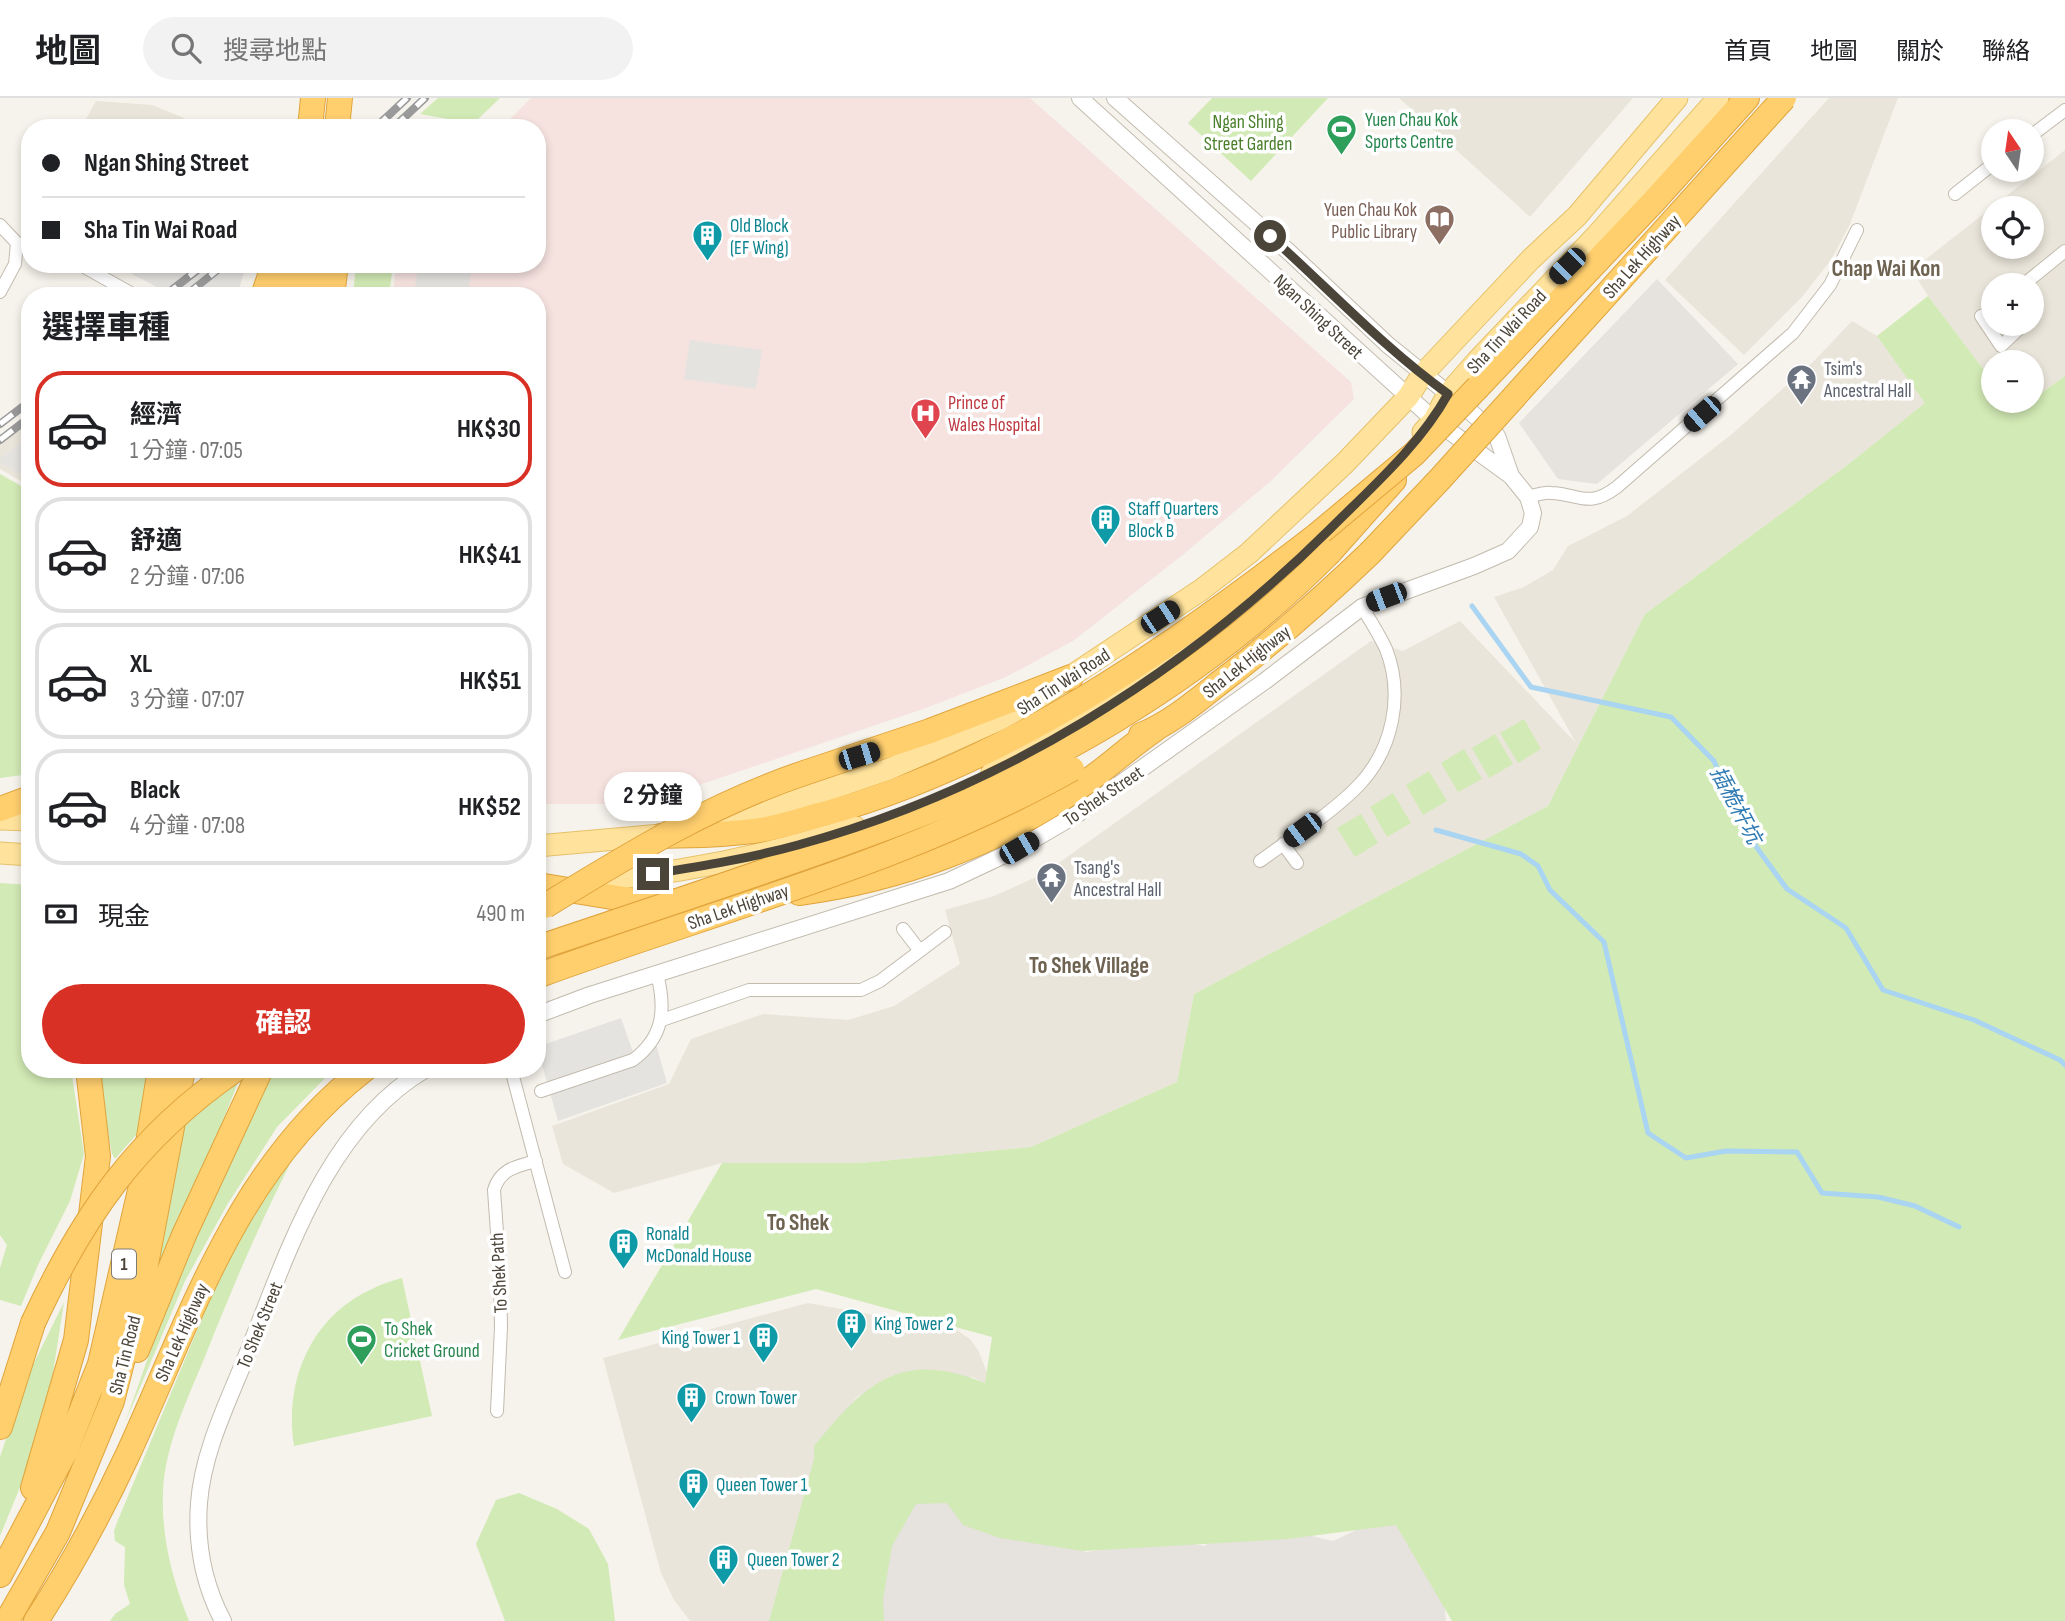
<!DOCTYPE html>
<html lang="zh-TW">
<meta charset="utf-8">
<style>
body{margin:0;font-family:"Sofia Sans Condensed","Noto Sans TC",sans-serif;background:#f2f2f2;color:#202124;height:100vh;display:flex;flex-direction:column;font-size:26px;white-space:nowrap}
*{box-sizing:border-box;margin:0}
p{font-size:23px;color:#757577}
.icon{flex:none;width:38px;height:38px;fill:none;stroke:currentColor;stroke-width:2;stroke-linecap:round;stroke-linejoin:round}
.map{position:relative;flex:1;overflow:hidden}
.sheet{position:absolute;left:21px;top:189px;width:525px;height:791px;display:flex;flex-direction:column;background:#fff;border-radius:28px;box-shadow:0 4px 10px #0003}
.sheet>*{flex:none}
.guide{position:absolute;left:21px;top:21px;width:525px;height:154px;border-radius:28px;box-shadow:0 4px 10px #0003;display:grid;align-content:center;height:154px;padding:0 21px;background:#fff}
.needle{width:46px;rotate:347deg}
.controls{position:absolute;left:1981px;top:21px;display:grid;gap:14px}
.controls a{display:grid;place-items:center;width:63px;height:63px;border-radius:50%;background:#fff;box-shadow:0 4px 10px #0003;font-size:35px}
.end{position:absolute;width:32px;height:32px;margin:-16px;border:9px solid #4b4439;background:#fff;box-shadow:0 0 0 4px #fff}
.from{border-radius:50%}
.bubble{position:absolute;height:49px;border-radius:24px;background:#fff;box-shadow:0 4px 10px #0003;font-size:23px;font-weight:700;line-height:49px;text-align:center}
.car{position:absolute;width:21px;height:42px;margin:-21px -10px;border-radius:9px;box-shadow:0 0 5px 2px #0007;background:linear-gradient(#222 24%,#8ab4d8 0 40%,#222 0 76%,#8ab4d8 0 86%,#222 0)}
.guide b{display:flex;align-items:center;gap:24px;height:66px;font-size:26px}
.guide b+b{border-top:2px solid #e0e0e0}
.guide i{width:18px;height:18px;background:#202124}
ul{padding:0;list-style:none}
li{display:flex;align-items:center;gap:21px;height:116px;margin:0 14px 10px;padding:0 7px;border:4px solid #e0e0e0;border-radius:28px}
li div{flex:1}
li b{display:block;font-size:26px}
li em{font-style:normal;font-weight:700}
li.selected{border-color:#d93025}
li>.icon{width:63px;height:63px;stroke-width:1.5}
h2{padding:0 21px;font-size:32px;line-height:84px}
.pay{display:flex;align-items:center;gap:18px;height:77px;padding:0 21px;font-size:26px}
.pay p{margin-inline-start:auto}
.action{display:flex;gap:14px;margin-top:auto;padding:14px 21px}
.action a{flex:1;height:80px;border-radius:42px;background:#d93025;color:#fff;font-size:28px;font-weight:700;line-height:80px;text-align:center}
header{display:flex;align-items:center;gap:42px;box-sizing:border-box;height:98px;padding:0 35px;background:#fff;border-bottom:2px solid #e0e0e0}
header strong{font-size:33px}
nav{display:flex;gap:38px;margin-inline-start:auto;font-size:24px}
.search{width:490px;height:63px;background:#f2f2f2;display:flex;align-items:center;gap:18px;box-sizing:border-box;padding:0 24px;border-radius:38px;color:#757577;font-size:26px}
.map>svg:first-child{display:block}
.residential{fill:#eae5da;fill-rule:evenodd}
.industrial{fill:#e6e2dd}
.medical{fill:#f6e3e0}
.green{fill:#d2eab5}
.parking{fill:#e5e3e0}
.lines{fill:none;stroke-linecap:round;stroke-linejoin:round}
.stream{stroke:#a9d4f2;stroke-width:5}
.minor-casing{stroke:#c2bbae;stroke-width:14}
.tertiary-casing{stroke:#c2bbae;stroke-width:18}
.primary-casing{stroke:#e6c16a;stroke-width:23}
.motorway-casing{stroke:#e0a43c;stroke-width:26}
.minor{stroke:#fff;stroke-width:12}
.tertiary{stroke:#fff;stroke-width:16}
.primary{stroke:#ffe39c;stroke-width:21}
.motorway{stroke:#ffcf6e;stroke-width:24}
.rail-casing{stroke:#9a9a9a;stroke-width:8}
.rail{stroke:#fff;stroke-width:5;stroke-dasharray:16;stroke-linecap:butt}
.motorway-bridge-casing{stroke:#e0a43c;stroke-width:26;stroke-linecap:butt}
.motorway-bridge{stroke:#ffcf6e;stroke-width:24}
.route{stroke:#4b4439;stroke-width:9}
.labels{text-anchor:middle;stroke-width:7;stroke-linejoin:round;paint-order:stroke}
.shield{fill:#fff;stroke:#817c74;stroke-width:2}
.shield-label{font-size:18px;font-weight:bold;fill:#4b4439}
.leisure-label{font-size:19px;fill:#27864d;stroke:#fff;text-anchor:start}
.park-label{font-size:19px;fill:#4a7f2a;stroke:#fff}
.education-label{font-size:19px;fill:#785e54;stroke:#fff;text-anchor:end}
.culture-label{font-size:19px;fill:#0d838f;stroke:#fff;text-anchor:start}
.street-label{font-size:19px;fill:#4b4439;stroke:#fff}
.worship-label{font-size:19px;fill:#5b616d;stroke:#fff;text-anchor:start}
.health-label{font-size:19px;fill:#be3a42;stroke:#fff;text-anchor:start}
.water-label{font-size:21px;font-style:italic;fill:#2e7ab2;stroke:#fff}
.quarter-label{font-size:23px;font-weight:bold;fill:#6e6250;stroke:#fff}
</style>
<header>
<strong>地圖</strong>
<div class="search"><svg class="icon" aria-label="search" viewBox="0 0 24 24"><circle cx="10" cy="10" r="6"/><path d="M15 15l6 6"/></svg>搜尋地點</div>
<nav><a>首頁</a><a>地圖</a><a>關於</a><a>聯絡</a></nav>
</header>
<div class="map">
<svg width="2065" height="1523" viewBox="0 0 2065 1523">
<rect width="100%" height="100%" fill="#f6f3ec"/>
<path class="residential" d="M1399,0h234l-103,119z
M1829,0h69l-48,126 -19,36 -29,37 -58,58 -79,-75z
M96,3l56,4 32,13 -5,10h-98z
M2065,52v226l-33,23v-37h-39v20l-65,-86 -16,-26zM1993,110h39v39h-39zM1993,187h39v39h-39z
M1852,223l25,15 49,67 -76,60 -205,151 -97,192 -354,188 -17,88 -146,65 -171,16h-138l-108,30 -51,-29 -11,-38 117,-42 22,-45 72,-25 85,6 46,-14 66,-42 -15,-54 49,-14 49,-22 328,-233 32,10 57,-30 116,122 -82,-146 30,-10 29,-17 15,-24 59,-30 105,-82 82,-73z
M30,311v77l-30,-17v-35l6,3z
M808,1205l149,27 14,10 8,12 9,23 -3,8 -15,-7 -32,-6h-17l-30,6 -25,14 -11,9 -41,47v13l-45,162h-79l-16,-21 -13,-27 -58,-215z"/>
<path class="industrial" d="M1657,181l81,85 -141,120 -39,-5 -39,-56z
M921,1272l33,2 16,4 100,171 16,5 36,-5 29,-12 53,11 43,-25 86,20 47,-22 59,23 7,79h-677l45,-162v-13l31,-37 21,-19 25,-14z"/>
<path class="medical" d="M531,0h499l321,284 3,17 -82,81 -87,73 -112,88 -67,36 -80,31 -283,96h-106v-508h-144l3,-32h141v-136h-36z"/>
<path class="green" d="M438,0h62l-23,22 -29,-1 -28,-5z
M1212,0h116l-77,83 -63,-58z
M356,166h37l-4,32h-36z
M1928,198l65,86v19h15l8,10 49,-35v1245h-613l-56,-96 -109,14 -204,12 -83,-13 -37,-13 -16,-22 -31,1 -24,42 -9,53 1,22h-115l45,-162v-13c52,-63 86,-97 171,-63l7,-46 -176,-48 -198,51 104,-177h138l171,-16 146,-65 17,-88 354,-188 97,-192 205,-151 75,-60 -48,-67z
M0,376l30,17v283l-30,4z
M1524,621l17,30 -23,14 -18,-30z
M1495,636l18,30 -24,14 -17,-30z
M1464,651l18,30 -24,13 -17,-29z
M1429,673l18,30 -24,14 -17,-30z
M1393,695l18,30 -24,14 -17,-30z
M1361,716l17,29 -23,14 -18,-29z
M0,785l30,2v184h41l13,85 -14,47 -32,64 -17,41 -21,-6v-32l7,-23 -7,-10z
M96,971h57l-10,58 -28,32 -3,-5z
M270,971h64l-57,58 -50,78 -42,76 -60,142 51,-145z
M239,982l-78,196 -9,-3 27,-144z
M290,1066c-32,63 -60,129 -86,195 -17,41 -39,87 -41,132 -2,45 9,88 26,130h-79l5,-7 15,-10 -6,-19 1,-38 -10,-6 -1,-10 4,-11 93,-223 36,-77 21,-35z
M402,1180l30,138 -138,30c-10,-64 16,-129 78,-157 9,-5 20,-8 30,-11z
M64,1204l-13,84 -19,72 -32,78v-79l26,-78z
M519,1395l38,16 32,20 19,35 7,57h-110l-29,-77 20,-44z"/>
<path class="parking" d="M136,166h94l14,8 -7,24h-63l-42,-22z
M418,166h54l-4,32h-54z
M690,242l72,10 -6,39 -72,-10z
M30,338v44l-30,-17v-4z
M621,920l12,34 23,-8 11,39 -109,38 -21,-74z"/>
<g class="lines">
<path class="stream" d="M1472,508l59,81 140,30 43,44 30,69 43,59 59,39 37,62 91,30 86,40 5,5
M1436,732l85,24 17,12 12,24 54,52 44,191 38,25 40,-7 71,1 25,41 56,4 37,9 44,21"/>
<defs>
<path id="minor" d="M2032,37l33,-25
M1955,96l38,-30
M0,127l17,18 13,2
M79,166l57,32
M2023,187l42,-34
M0,194l15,-28 2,-21
M1981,218l20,30 21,-20 -2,-2
M29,364l1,-1
M1528,399c8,-2 16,-5 23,-4 29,1 37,16 66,-6l176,-154 37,-48 27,-55
M1283,746l14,19
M1260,763c33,-24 71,-47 99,-76 34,-36 45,-90 27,-136 -7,-15 -16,-29 -24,-42
M903,831l17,22
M662,922l87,-30h112l19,-9 65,-49
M511,971l54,203
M541,993l92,-31c31,-23 33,-51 24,-86
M497,1313l4,-84 -1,-52 -6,-85c6,-21 23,-24 42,-29"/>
<path id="tertiary" d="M1115,0l175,155 98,92 84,68 25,23 14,40
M537,917l53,-20 359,-114 70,-33 60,-35 186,-132 97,-74 112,-41 34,-15 22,-24 3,-14 -5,-16 -17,-21 -77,-56 -354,-322
M223,1523c-19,-36 -27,-77 -24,-118 4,-53 30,-103 49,-151 40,-100 79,-225 178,-283"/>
<path id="primary" d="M1423,334l11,-12 14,-26 29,-33 119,-125 122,-138
M992,674c106,-55 205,-123 296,-202
M0,721l30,1
M698,727l118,-31 73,-25 112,-50 40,-23 160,-106 48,-37 96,-90 63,-66 14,-22 109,-116 46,-43 100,-118
M537,748l124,-11
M0,755l30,2
M588,783c91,-7 180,-25 267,-54"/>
<path id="motorway" d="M310,30l3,-30
M337,30l3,-30
M263,198l11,-32
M288,198l4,-32
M308,198l5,-32
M332,198l4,-32
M1478,289l177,-187 92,-102
M1329,455l65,-73
M1141,637c28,-11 53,-32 77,-51 53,-40 103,-84 152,-131
M807,674l123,-41 141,-54
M0,711l30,-11
M661,738c34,-1 71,-1 105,-7 21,-4 41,-11 61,-16 182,-51 343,-164 490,-278
M538,787l111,18 107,-6
M799,795c100,-13 200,-50 283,-108 25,-17 47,-38 72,-55
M137,1252l47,-115 77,-166
M0,1329l33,-104
M33,1390l43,-148 22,-184 -10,-87
M0,1477l65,-123 35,-88 41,-178 19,-117
M7,1523l51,-89 54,-131 31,-121 40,-211
M36,1523c35,-54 65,-109 92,-167 65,-141 109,-286 237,-385"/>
</defs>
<use href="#minor" class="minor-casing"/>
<use href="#tertiary" class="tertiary-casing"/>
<use href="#primary" class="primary-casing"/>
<use href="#motorway" class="motorway-casing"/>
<use href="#minor" class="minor"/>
<use href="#tertiary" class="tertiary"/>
<use href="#primary" class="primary"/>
<use href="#motorway" class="motorway"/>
<defs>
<path id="rail" d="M375,30l32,-30
M393,30l32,-30
M164,198l41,-32
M185,198l40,-32
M0,326l30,-23
M0,342l30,-23"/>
</defs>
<use href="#rail" class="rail-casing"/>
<use href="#rail" class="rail"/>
<defs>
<path id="motorway-bridge" d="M1317,437l97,-81 64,-67
M1370,455l70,-74 344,-381
M545,808c85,-52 166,-102 262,-134
M537,850c84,-28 168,-56 251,-85 113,-39 227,-81 329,-144 77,-47 149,-102 212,-166
M537,878c179,-66 368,-113 535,-207
M33,1225c50,-108 104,-186 203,-254"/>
</defs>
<use href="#motorway-bridge" class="motorway-bridge-casing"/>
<use href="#motorway-bridge" class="motorway-bridge"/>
</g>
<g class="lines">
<path class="route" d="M653,776c49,-8 98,-16 145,-29 202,-55 385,-170 532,-316 42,-42 89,-83 118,-135 -64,-46 -119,-105 -178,-158"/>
</g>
<defs>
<symbol id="stadium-pin" viewBox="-11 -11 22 30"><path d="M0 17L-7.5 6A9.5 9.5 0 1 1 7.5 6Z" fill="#2e9e5b" stroke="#fff"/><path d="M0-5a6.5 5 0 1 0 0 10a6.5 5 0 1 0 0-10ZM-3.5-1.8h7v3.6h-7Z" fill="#fff"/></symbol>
<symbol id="library-pin" viewBox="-11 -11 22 30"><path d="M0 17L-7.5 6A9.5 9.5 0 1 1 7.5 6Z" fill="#8d6e63" stroke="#fff"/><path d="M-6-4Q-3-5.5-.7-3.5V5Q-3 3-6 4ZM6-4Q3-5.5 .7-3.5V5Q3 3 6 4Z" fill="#fff"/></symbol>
<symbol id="building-pin" viewBox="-11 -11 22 30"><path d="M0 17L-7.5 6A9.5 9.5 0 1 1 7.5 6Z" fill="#0f9aa8" stroke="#fff"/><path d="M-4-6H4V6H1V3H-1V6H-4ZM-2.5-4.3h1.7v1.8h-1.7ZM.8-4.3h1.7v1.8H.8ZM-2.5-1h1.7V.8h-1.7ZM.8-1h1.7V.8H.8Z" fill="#fff"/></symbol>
<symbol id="temple-pin" viewBox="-11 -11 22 30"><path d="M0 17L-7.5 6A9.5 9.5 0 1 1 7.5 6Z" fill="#6b7280" stroke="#fff"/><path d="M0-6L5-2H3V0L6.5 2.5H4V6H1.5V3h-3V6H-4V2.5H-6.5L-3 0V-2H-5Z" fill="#fff"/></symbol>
<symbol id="hospital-pin" viewBox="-11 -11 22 30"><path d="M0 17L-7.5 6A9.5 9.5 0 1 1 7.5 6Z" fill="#e0444e" stroke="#fff"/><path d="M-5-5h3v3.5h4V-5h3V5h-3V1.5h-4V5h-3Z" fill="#fff"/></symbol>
</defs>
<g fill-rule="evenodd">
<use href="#stadium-pin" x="1324" y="14" width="35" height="47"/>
<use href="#library-pin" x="1422" y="104" width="35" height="47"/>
<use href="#building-pin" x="690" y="120" width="35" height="47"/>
<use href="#temple-pin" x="1784" y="264" width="35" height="47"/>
<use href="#hospital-pin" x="908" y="298" width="35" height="47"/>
<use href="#building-pin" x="1088" y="404" width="35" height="47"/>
<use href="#temple-pin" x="1034" y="762" width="35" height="47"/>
<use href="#building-pin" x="606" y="1128" width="35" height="47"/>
<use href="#building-pin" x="834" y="1208" width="35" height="47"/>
<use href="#building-pin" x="746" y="1222" width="35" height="47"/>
<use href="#stadium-pin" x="344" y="1224" width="35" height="47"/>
<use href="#building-pin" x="674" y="1282" width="35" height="47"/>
<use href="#building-pin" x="676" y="1368" width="35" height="47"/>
<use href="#building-pin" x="706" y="1444" width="35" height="47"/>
</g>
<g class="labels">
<rect class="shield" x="112" y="1151.5" width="24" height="29" rx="5"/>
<g class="shield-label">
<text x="124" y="1172">1</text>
</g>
<g class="leisure-label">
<text x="1365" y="28">Yuen Chau Kok<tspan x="1365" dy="22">Sports Centre</tspan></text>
<text x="384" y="1237">To Shek<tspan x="384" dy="22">Cricket Ground</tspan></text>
</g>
<g class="park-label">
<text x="1248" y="30">Ngan Shing<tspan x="1248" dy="22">Street Garden</tspan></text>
</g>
<g class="education-label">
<text x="1417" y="118">Yuen Chau Kok<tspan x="1417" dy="22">Public Library</tspan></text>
</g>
<g class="culture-label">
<text x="730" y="134">Old Block<tspan x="730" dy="22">(EF Wing)</tspan></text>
<text x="1128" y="417">Staff Quarters<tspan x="1128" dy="22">Block B</tspan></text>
<text x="646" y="1142">Ronald<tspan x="646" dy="22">McDonald House</tspan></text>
<text x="874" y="1232">King Tower 2</text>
<text x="740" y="1246" text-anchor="end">King Tower 1</text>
<text x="715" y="1306">Crown Tower</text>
<text x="716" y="1393">Queen Tower 1</text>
<text x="747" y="1468">Queen Tower 2</text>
</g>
<g class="street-label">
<text transform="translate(1641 158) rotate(-48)" y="7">Sha Lek Highway</text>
<text transform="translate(1319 218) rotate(43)" y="7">Ngan Shing Street</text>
<text transform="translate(1506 233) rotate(-47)" y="7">Sha Tin Wai Road</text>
<text transform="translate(1246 563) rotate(-38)" y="7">Sha Lek Highway</text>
<text transform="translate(1063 583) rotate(-33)" y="7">Sha Tin Wai Road</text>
<text transform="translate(1103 697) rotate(-34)" y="7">To Shek Street</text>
<text transform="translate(738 808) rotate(-19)" y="7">Sha Lek Highway</text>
<text transform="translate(498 1175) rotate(-93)" y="7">To Shek Path</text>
<text transform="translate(259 1227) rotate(-68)" y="7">To Shek Street</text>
<text transform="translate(181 1234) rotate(-66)" y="7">Sha Lek Highway</text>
<text transform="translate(124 1257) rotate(-76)" y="7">Sha Tin Road</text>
</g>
<g class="worship-label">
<text x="1824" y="277">Tsim's<tspan x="1824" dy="22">Ancestral Hall</tspan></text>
<text x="1074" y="776">Tsang's<tspan x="1074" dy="22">Ancestral Hall</tspan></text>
</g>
<g class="health-label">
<text x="948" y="311">Prince of<tspan x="948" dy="22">Wales Hospital</tspan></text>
</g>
<g class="water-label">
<text transform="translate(1736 707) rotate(62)" y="7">插桅杆坑</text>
</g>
<g class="quarter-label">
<text x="1886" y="178">Chap Wai Kon</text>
<text x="1089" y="875">To Shek Village</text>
<text x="798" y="1132">To Shek</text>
</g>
</g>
</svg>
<div class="controls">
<a><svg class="needle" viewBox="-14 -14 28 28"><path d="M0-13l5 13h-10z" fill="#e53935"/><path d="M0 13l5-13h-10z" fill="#757577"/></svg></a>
<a><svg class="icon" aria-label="locate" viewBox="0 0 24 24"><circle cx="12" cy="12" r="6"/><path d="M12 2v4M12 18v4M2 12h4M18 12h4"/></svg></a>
<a>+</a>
<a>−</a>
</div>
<i class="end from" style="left:1270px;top:138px"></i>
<i class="end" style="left:653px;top:776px"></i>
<div class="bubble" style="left:604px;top:674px;width:98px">2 分鐘</div>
<i class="car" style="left:1567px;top:168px;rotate:225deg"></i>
<i class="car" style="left:1702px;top:316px;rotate:229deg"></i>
<i class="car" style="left:1386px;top:499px;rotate:249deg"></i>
<i class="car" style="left:1160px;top:519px;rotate:57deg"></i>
<i class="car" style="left:859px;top:658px;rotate:73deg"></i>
<i class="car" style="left:1302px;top:732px;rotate:233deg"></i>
<i class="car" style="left:1019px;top:750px;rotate:60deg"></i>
<div class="guide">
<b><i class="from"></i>Ngan Shing Street</b>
<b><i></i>Sha Tin Wai Road</b>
</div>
<section class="sheet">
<h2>選擇車種</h2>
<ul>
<li class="selected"><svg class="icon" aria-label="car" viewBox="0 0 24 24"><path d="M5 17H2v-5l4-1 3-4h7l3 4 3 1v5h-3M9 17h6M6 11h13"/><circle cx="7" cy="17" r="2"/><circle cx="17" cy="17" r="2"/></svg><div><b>經濟</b><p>1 分鐘 · 07:05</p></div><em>HK$30</em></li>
<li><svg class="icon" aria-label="car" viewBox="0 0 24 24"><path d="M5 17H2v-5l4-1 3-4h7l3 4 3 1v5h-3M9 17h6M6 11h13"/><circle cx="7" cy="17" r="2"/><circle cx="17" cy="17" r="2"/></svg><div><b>舒適</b><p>2 分鐘 · 07:06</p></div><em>HK$41</em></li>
<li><svg class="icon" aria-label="car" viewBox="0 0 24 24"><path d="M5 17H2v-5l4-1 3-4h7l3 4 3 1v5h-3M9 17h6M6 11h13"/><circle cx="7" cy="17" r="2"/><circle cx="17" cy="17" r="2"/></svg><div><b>XL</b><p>3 分鐘 · 07:07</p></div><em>HK$51</em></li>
<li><svg class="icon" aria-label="car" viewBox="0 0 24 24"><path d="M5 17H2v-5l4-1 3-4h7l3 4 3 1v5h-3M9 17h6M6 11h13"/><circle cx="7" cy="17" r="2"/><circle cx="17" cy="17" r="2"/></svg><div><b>Black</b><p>4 分鐘 · 07:08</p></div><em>HK$52</em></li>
</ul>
<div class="pay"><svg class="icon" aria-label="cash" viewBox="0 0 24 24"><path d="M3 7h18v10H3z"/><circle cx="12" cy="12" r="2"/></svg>現金<p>490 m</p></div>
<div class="action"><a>確認</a></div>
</section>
</div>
